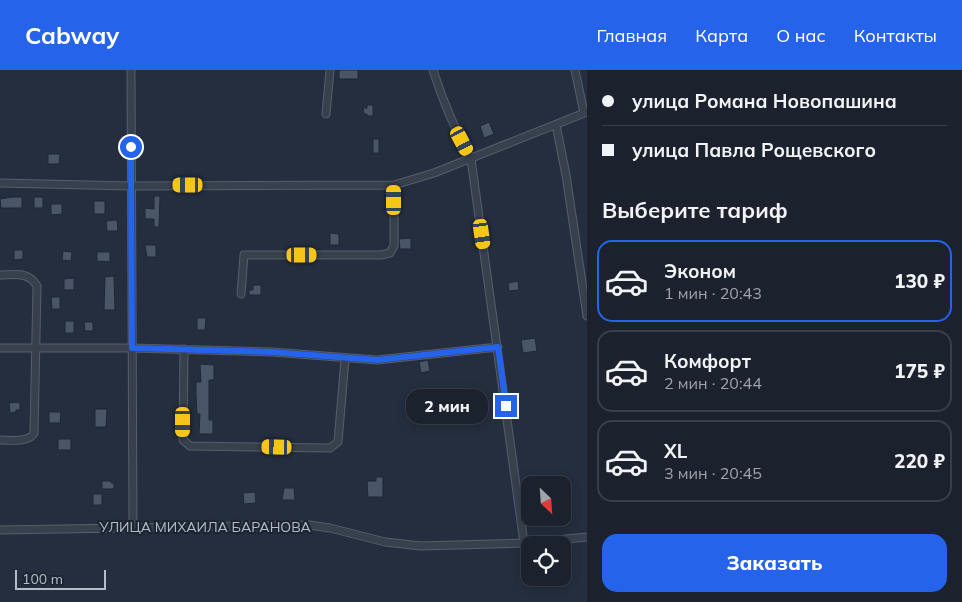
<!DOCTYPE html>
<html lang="ru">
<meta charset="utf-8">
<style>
body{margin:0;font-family:Mulish,sans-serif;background:#242a36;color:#f1f3f6;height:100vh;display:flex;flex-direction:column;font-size:19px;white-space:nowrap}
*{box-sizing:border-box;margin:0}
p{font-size:16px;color:#a0a4aa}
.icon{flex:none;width:28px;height:28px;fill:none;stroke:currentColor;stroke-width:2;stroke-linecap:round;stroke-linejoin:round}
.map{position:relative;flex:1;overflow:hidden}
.panel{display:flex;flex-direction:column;background:#1b222e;width:375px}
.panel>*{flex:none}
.guide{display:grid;align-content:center;height:110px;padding:0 15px;background:#1b222e}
.needle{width:32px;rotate:155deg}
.fabs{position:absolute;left:521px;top:406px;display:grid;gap:10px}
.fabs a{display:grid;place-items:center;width:50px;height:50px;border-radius:10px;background:#1b222e;box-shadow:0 2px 12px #0003,0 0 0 1px #393f4a;font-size:25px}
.scale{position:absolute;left:15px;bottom:12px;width:91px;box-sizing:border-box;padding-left:5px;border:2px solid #b4bbc9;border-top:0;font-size:14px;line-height:18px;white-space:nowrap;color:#b4bbc9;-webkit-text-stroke:4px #1d2533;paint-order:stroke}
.end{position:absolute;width:22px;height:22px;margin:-11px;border:6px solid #2563eb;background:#fff;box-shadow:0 0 0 2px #fff}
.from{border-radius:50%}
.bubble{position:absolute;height:35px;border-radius:15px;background:#1b222e;box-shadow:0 2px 12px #0003,0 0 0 1px #393f4a;font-size:16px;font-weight:800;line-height:35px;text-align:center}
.car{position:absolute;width:15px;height:30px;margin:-15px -8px;border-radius:6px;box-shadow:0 0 4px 1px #0007;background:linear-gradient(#f5c518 24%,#345 0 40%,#f5c518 0 76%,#345 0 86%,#f5c518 0)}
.guide b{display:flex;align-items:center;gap:18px;height:48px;font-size:19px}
.guide b+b{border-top:1px solid #393f4a}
.guide i{width:12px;height:12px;background:#f1f3f6}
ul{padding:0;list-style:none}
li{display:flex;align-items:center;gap:15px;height:82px;margin:0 10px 8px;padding:0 5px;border:2px solid #393f4a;border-radius:15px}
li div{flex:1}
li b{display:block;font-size:19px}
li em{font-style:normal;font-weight:800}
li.on{border-color:#2563eb}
li>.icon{width:45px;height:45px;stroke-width:1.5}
h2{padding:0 15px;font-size:22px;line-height:60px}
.primary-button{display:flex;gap:10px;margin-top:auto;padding:10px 15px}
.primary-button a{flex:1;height:58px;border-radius:15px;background:#2563eb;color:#fff;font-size:20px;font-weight:800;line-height:58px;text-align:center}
header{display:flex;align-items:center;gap:30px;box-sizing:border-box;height:70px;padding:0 25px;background:#2563eb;color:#fff}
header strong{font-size:24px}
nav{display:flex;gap:28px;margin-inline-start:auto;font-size:18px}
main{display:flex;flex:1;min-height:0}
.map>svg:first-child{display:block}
.building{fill:#4a5567;stroke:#1f2735}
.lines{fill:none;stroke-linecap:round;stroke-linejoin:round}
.minor-casing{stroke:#565e6c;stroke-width:9}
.minor{stroke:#38404e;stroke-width:7}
.route{stroke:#2563eb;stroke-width:6}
.labels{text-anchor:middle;stroke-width:4.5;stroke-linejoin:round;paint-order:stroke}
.street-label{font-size:14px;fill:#b4bbc9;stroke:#1d2533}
</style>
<header>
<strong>Cabway</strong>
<nav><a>Главная</a><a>Карта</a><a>О нас</a><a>Контакты</a></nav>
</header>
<main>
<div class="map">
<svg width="587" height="532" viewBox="0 0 587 532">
<rect width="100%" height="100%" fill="#242e3e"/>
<path class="building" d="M339,0h19v9h-19z
M367,35h6v11h-6v-2h-3l-1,-6h4z
M489,52l5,12 -10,4 -4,-12z
M373,69h6v14h-6z
M48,84h12l-1,10h-11z
M154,126h6l-1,31h-5v-8h-9v-11l9,1z
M13,127h9v11h-21l-1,-9z
M34,127h9v11h-9z
M94,131h11v13h-11z
M51,134h11v10l-11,1z
M117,150l1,11h-11l-1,-10z
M330,163l9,1v11h-9z
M411,168v11h-11l-1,-10z
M145,175h11v12h-9z
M14,180h9v9l-9,1z
M63,181l9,1 -1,9 -9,-1z
M97,182h13v10l-13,-1z
M114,206l1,34h-11l1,-33z
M74,208v12h-10v-11z
M518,211l1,9 -10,1 -1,-8z
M253,215h8v10h-12v-5h4z
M51,227h9v12h-8z
M197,248h9l-1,12h-8z
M65,251h9v12h-9z
M84,252h9v9h-8z
M535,268l2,13 -14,2 -2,-13z
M428,290l2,11 -9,2 -2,-11z
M200,294l14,1v15h-5v40h4v14h-14l1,-20h-3l-1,-18v-14h5z
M18,332l2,2v6h-4v2l-6,1 -1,-10z
M95,339h12l-1,18h-11z
M49,342h12l-1,11h-11z
M58,369h13v11h-13z
M376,407h7v20h-15l-1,-16h9z
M102,411h9v2h3v6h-12z
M284,418h10l1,12h-13z
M255,422l1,11 -12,1 -1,-11z
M93,424h9v11h-9z"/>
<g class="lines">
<defs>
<path id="minor" d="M131,0l2,457
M433,0c10,32 22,60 38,89l53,384
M575,0l9,43
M326,44l4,-44
M556,55l10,50 21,141
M0,113l131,3 263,-1 40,-12 153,-61
M0,205c14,0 29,-4 37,11l-3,147c-5,10 -24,7 -34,7
M241,224l3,-39h137l9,-2 4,-7v-61
M0,278h132l140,4 105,8 121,-13
M184,279l-1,91 7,6 140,2 8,-6 7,-83
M0,460l309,-5 21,3 55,14 36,4 103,-3 63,-6"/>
</defs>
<use href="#minor" class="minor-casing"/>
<use href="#minor" class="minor"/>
</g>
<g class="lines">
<path class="route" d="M131,77l1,201 140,4 105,8 121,-13 8,59"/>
</g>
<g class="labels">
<g class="street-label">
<text x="205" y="462">УЛИЦА МИХАИЛА БАРАНОВА</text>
</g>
</g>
</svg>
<div class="fabs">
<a><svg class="needle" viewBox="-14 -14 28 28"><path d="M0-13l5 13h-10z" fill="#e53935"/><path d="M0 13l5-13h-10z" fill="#a0a4aa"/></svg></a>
<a><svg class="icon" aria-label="locate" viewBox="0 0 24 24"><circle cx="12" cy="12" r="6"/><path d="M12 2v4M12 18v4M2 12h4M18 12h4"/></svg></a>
</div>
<div class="scale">100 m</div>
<i class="end from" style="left:131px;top:77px"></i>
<i class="end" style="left:506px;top:336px"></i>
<div class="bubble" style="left:406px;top:319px;width:82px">2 мин</div>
<i class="car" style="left:462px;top:71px;rotate:152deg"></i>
<i class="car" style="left:188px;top:115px;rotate:270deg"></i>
<i class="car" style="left:394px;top:130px;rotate:0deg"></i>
<i class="car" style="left:482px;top:164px;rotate:172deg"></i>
<i class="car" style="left:302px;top:185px;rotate:90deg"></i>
<i class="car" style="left:183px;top:352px;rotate:180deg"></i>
<i class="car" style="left:277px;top:377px;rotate:271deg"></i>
</div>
<section class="panel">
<div class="guide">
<b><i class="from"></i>улица Романа Новопашина</b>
<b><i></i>улица Павла Рощевского</b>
</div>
<h2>Выберите тариф</h2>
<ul>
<li class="on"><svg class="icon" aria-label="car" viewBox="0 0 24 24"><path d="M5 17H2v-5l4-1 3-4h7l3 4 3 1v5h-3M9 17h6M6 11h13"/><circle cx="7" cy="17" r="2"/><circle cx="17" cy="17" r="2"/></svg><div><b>Эконом</b><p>1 мин · 20:43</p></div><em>130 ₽</em></li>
<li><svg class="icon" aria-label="car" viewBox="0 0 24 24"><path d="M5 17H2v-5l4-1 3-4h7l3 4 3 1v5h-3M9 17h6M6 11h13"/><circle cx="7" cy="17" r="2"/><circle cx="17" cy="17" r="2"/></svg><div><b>Комфорт</b><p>2 мин · 20:44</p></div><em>175 ₽</em></li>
<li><svg class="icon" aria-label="car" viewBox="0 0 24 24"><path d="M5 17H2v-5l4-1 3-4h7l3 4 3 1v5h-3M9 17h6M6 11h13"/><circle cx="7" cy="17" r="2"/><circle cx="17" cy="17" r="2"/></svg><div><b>XL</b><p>3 мин · 20:45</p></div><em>220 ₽</em></li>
</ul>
<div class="primary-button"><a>Заказать</a></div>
</section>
</main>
